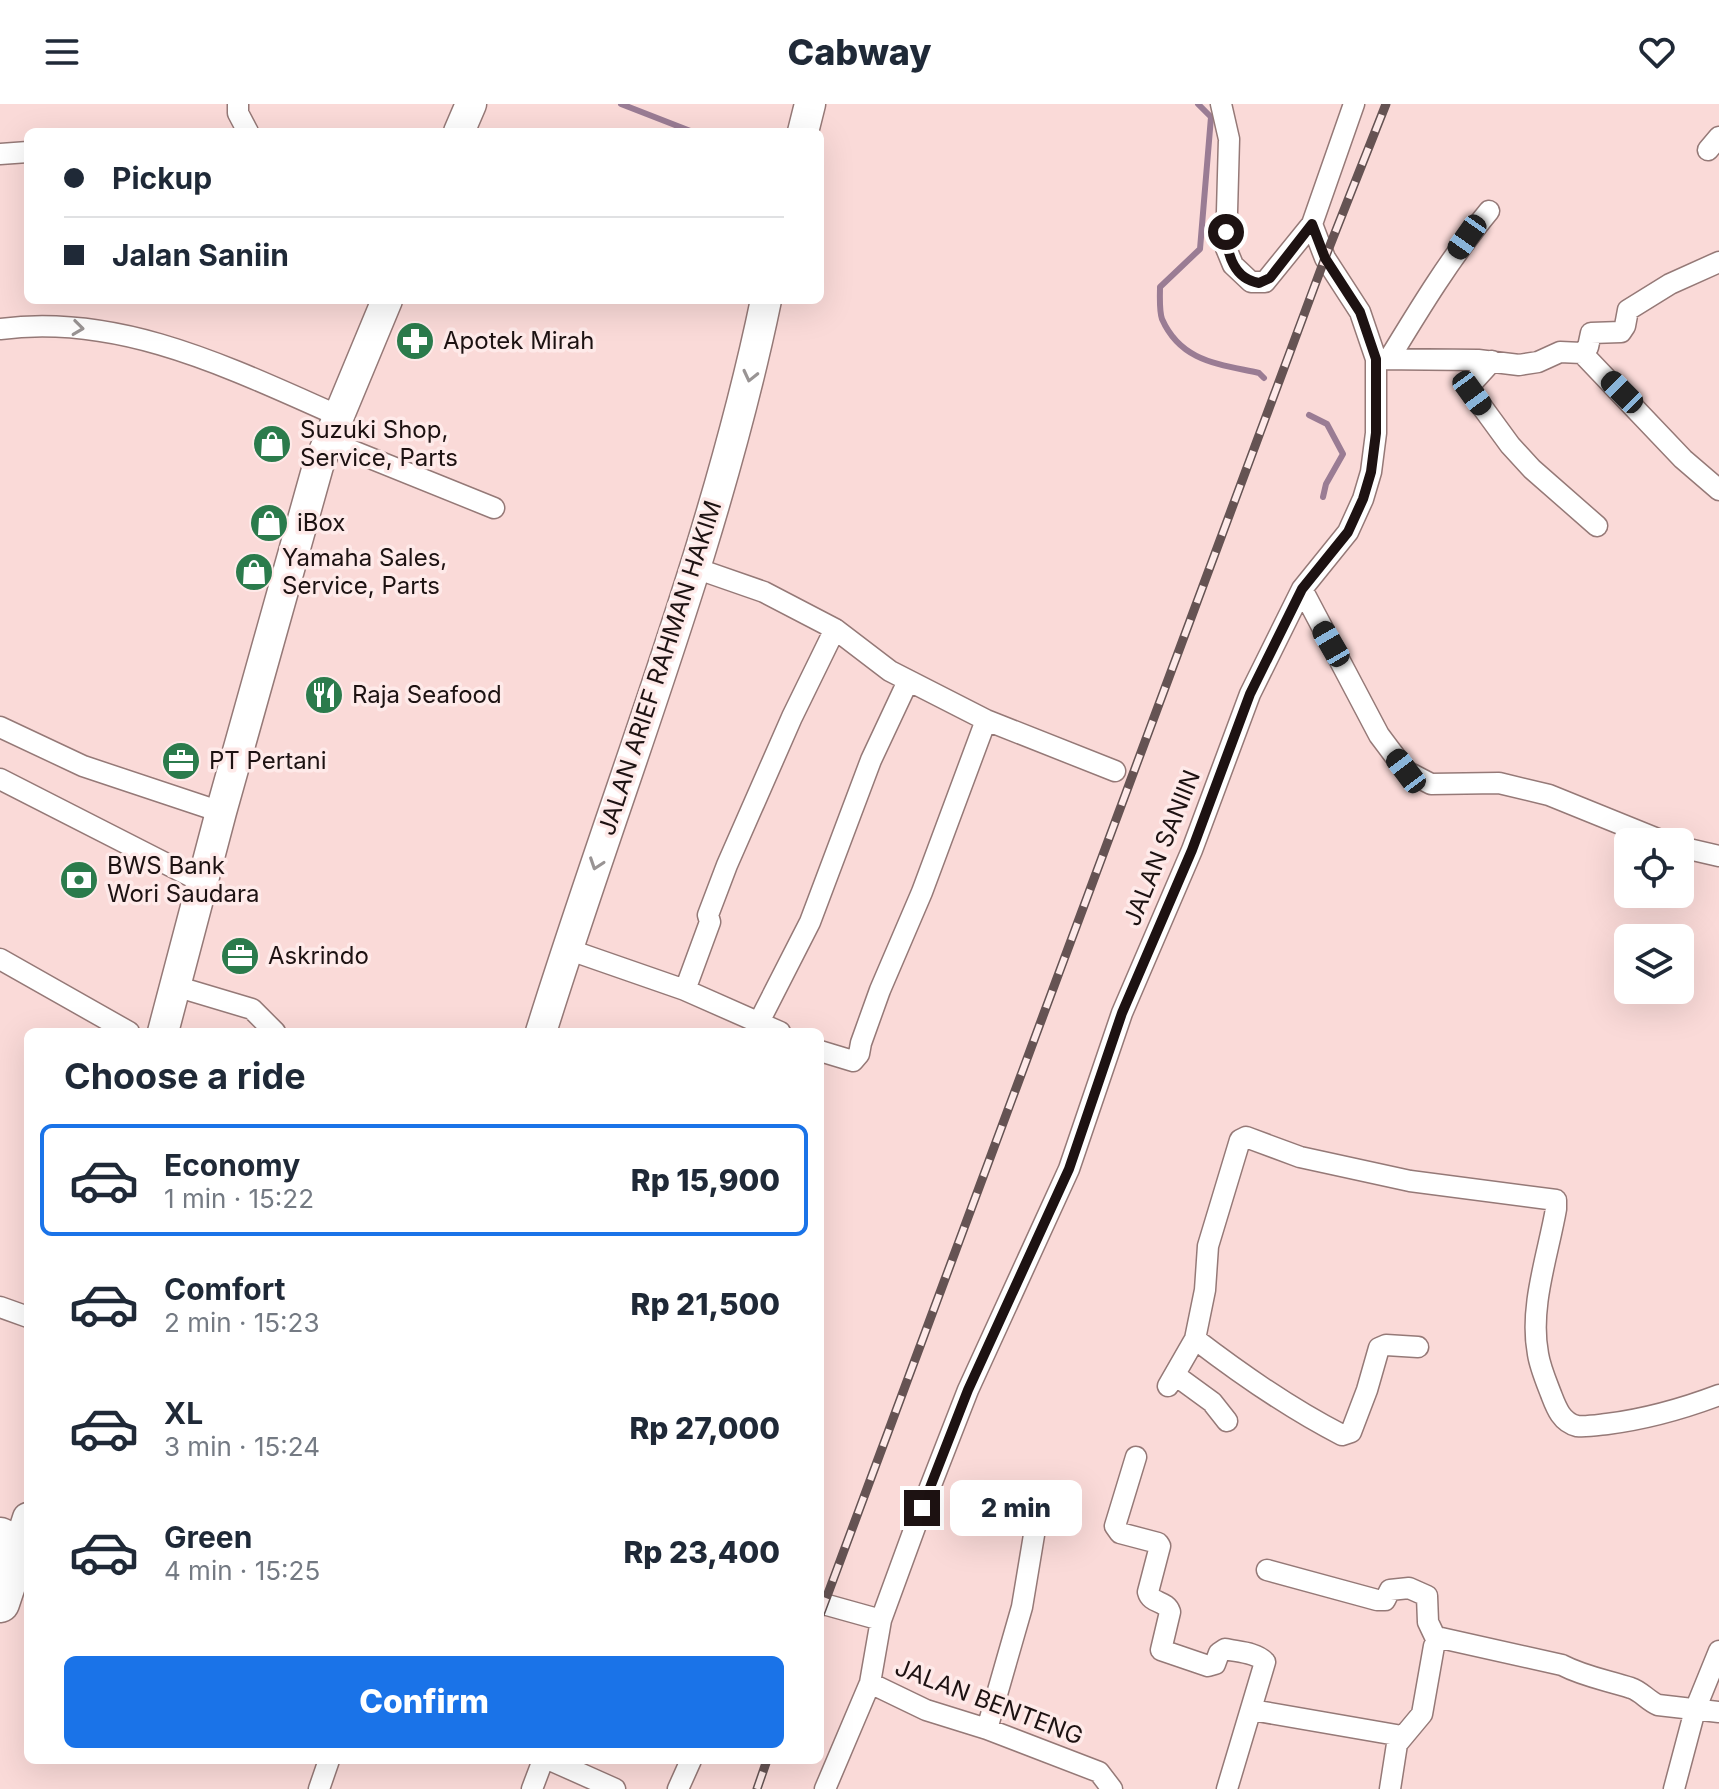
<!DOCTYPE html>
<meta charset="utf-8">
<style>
body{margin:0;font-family:Inter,sans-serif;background:#f2f2f3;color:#1f2937;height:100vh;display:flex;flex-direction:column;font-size:30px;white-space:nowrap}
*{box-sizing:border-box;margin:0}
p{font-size:26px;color:#747a83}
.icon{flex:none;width:44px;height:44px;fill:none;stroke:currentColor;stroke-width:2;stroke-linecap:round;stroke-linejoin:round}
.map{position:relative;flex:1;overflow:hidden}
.drawer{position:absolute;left:24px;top:924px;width:800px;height:736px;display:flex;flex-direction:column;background:#fff;border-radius:12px;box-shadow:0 8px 32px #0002}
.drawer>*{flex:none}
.hud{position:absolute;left:24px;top:24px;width:800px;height:176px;border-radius:12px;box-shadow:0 8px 32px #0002;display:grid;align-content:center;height:176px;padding:0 40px;background:#fff}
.buttons{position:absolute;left:1614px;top:724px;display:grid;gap:16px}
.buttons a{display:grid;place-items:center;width:80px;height:80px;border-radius:12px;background:#fff;box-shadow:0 8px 32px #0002;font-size:40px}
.end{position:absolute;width:36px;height:36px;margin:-18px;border:10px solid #1d1212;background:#fff;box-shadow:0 0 0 4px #fff}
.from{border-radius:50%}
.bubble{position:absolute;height:56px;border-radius:12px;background:#fff;box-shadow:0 8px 32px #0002;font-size:26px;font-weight:800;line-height:56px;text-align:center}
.car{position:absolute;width:24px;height:48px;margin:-24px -12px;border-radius:10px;box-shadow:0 0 6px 2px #0007;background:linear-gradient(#222 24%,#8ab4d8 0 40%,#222 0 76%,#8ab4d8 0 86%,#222 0)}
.hud b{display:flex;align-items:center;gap:28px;height:76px;font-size:30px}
.hud b+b{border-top:2px solid #e0e1e3}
.hud i{width:20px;height:20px;background:#1f2937}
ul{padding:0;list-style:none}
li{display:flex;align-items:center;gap:24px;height:112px;margin:0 16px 12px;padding:0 24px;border:4px solid transparent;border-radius:12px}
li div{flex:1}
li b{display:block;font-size:30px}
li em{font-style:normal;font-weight:800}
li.current{border-color:#1a73e8}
li>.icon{width:72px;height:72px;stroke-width:1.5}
h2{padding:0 40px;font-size:36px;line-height:96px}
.button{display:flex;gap:16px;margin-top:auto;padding:16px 40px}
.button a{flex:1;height:92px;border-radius:12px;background:#1a73e8;color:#fff;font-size:32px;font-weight:800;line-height:92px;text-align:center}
header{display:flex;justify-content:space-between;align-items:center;height:104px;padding:0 40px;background:#fff;font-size:36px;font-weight:800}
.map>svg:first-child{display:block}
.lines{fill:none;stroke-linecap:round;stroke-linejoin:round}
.stream{stroke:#9a7c94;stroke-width:6}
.street-casing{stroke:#957977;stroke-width:23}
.secondary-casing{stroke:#957977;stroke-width:33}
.highway-casing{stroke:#957977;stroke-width:41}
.street{stroke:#fff;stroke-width:20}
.secondary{stroke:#fff;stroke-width:30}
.highway{stroke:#fff;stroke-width:38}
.rail-casing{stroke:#655353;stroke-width:9}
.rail{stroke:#feeae9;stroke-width:6;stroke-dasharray:18;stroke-linecap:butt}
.oneway{stroke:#999494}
.route{stroke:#1d1212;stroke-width:10}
.labels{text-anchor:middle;stroke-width:7;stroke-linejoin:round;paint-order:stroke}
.poi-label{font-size:24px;fill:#1d1212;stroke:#feeae9;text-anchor:start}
.street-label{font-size:24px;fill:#1d1212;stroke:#feeae9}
</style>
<header><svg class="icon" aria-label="menu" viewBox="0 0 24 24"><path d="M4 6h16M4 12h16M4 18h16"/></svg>Cabway<svg class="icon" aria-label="heart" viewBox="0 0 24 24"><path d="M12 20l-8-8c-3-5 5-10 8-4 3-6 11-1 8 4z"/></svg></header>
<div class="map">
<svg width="1719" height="1685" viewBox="0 0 1719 1685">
<rect width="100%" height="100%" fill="#fadad8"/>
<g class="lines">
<path class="stream" d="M621,0l72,28
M1198,0l13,13 -11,132 -40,38c0,9 -1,23 2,32 19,43 57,45 97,54l5,5
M1309,311l18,9 16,30 -17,30 -3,13"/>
<defs>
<path id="street" d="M238,0v9l10,19
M1221,0l8,35 -3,109 7,17 18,17h14l47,-58
M1708,46l11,-13
M0,50l28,-2
M0,225c121,-16 232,40 339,87
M1582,249l101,106 36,31
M1376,255l102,1 41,5 19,-3 22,-10 22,1 6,-6 3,-14 30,-1 4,-6 3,-16 42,-26 49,-22
M1389,255c31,-51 62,-102 100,-148
M1492,257l-20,22v10l38,52 22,24 65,57
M328,337l166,67
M695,464l69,24 71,37 55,42 96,49 129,51
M1302,485l77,146 27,36 25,13 68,-1 50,12 116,47
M0,623l83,39 138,46
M0,675l202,103
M1680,743l39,9
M567,845l118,41 95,42
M0,855l129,73
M175,882l77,23 23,23
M685,886l25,-68 -2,-7 19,-50 65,-148 43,-88
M759,918l51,-100 61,-162 37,-79
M820,947l33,10 6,-7 2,-11 19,-53 42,-98 64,-172
M0,1203l28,10
M1195,1235c47,36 94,69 147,96l9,-3 16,-42 12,-42 7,-3 32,2
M1175,1271l37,27 15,19
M1168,1282l27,-47 10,-49 3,-44 32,-106 6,-3 54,20 110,24 146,19v9c-8,46 -27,98 -18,145 2,13 8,27 13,40 5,13 10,28 26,32 9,1 21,-1 30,-2 39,-5 75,-15 112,-29
M1136,1353l-21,69 5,7 38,10 2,3 -12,46c3,12 18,8 22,20l-9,38 47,16 7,-2 4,-11 6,-4c12,3 31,3 40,13l-38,127
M1267,1466l110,30h8l5,-10 19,-2 18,8 1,26 9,19
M820,1499l61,17
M1252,1606l150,26
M987,1625l35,-122 16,-96
M550,1656l65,29
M319,1685l10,-29
M532,1685l11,-29
M678,1685l13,-29
M825,1685l45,-106
M1112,1685l-13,-17 -112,-43 -61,-19 -56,-27 11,-63 41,-112 46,-118 101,-221 53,-156 70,-163 58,-156 52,-105 46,-57 15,-33 8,-27 5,-39v-74l-16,-47 -35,-54 -13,-34 42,-120
M1390,1685l7,-45 25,-30 12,-68 7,-8 121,27c23,12 45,15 69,23 10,3 17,13 27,17l61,7
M1674,1685l21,-79 24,-59"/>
<path id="secondary" d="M459,28l12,-28
M803,28l7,-28
M163,928l58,-220 97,-346 69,-166
M541,928c76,-244 173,-482 225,-732
M28,1414l-9,28 9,4"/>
<path id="highway" d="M0,1433l19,9 -19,57"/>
</defs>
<use href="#street" class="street-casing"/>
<use href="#secondary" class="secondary-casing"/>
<use href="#highway" class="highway-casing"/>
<use href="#street" class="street"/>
<use href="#secondary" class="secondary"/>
<use href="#highway" class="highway"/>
<defs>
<path id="rail" d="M820,1511l505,-1357 61,-154
M757,1685l10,-29"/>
</defs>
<use href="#rail" class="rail-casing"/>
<use href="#rail" class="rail"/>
</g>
<defs><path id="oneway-chevron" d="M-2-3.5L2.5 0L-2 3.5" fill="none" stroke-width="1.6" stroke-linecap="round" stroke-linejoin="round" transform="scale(2)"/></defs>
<g class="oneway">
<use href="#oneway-chevron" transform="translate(78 224) rotate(7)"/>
<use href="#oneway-chevron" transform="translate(750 272) rotate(103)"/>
<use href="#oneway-chevron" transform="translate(596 760) rotate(109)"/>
</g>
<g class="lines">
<path class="route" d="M922,1404l46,-118 101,-221 53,-156 70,-163 58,-156 52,-105 46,-57 15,-33 8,-27 5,-39v-74l-16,-47 -35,-54 -13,-34 -42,54 -11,5c-25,-4 -32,-29 -33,-51"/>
</g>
<defs>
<symbol id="pharmacy-disc" viewBox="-11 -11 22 22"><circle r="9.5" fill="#2b7b4c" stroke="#feeae9"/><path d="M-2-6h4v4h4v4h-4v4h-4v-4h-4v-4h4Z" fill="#fff"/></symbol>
<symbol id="shop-disc" viewBox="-11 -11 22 22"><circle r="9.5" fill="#2b7b4c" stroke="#feeae9"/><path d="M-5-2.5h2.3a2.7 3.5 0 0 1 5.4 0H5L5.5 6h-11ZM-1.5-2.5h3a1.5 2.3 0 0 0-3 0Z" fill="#fff"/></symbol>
<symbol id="restaurant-disc" viewBox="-11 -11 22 22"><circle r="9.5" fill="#2b7b4c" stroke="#feeae9"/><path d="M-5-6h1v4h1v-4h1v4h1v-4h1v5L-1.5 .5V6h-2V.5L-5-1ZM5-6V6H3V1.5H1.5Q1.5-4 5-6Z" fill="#fff"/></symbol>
<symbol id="office-disc" viewBox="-11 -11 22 22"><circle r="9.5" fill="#2b7b4c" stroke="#feeae9"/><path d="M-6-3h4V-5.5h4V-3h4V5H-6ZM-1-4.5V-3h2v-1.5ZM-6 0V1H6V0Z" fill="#fff"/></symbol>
<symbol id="bank-disc" viewBox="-11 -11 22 22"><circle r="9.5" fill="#2b7b4c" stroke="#feeae9"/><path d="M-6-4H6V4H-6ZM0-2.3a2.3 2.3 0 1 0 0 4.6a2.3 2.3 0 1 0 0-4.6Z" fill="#fff"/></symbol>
</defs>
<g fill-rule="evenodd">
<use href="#pharmacy-disc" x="393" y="215" width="44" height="44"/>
<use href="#shop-disc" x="250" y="318" width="44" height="44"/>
<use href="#shop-disc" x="247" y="397" width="44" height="44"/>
<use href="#shop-disc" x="232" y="446" width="44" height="44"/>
<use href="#restaurant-disc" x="302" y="569" width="44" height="44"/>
<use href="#office-disc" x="159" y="635" width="44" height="44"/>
<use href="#bank-disc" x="57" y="754" width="44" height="44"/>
<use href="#office-disc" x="218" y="830" width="44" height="44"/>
</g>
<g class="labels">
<g class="poi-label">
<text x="443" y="245">Apotek Mirah</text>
<text x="300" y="334">Suzuki Shop,<tspan x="300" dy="28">Service, Parts</tspan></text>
<text x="297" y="427">iBox</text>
<text x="282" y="462">Yamaha Sales,<tspan x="282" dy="28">Service, Parts</tspan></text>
<text x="352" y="599">Raja Seafood</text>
<text x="209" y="665">PT Pertani</text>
<text x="107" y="770">BWS Bank<tspan x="107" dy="28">Wori Saudara</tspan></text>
<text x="268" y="860">Askrindo</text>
</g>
<g class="street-label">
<text transform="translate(660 564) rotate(-72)" y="8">JALAN ARIEF RAHMAN HAKIM</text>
<text transform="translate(1162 744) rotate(-68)" y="8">JALAN SANIIN</text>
<text transform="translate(989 1598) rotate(21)" y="8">JALAN BENTENG</text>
</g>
</g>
</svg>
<div class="buttons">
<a><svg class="icon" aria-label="locate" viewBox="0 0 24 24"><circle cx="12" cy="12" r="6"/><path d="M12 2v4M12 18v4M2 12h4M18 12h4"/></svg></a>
<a><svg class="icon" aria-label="layers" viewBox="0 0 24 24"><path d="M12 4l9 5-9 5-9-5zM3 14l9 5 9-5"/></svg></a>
</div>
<i class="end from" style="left:1226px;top:128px"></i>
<i class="end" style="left:922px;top:1404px"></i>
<div class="bubble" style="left:950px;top:1376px;width:132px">2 min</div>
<i class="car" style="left:1467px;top:133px;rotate:215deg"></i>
<i class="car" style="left:1622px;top:288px;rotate:315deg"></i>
<i class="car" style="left:1472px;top:289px;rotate:144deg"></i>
<i class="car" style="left:1331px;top:540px;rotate:330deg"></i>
<i class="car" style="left:1406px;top:667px;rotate:323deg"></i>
<div class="hud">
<b><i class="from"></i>Pickup</b>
<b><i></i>Jalan Saniin</b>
</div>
<section class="drawer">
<h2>Choose a ride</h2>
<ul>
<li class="current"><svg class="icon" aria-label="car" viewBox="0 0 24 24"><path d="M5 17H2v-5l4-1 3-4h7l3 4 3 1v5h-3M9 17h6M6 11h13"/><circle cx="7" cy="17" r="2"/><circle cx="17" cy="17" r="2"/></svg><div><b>Economy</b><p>1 min · 15:22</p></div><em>Rp 15,900</em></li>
<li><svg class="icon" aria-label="car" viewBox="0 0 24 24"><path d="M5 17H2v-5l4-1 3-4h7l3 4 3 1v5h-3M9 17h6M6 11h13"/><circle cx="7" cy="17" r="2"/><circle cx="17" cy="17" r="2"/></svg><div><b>Comfort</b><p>2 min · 15:23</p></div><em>Rp 21,500</em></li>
<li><svg class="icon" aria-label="car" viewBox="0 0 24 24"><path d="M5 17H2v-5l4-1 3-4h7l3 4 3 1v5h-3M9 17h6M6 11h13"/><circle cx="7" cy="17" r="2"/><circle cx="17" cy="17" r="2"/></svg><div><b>XL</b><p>3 min · 15:24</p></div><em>Rp 27,000</em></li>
<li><svg class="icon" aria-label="car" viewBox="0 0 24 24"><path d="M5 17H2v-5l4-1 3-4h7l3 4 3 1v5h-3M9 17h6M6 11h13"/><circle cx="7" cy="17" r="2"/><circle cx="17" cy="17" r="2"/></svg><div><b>Green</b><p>4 min · 15:25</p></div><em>Rp 23,400</em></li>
</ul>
<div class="button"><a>Confirm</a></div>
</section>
</div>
